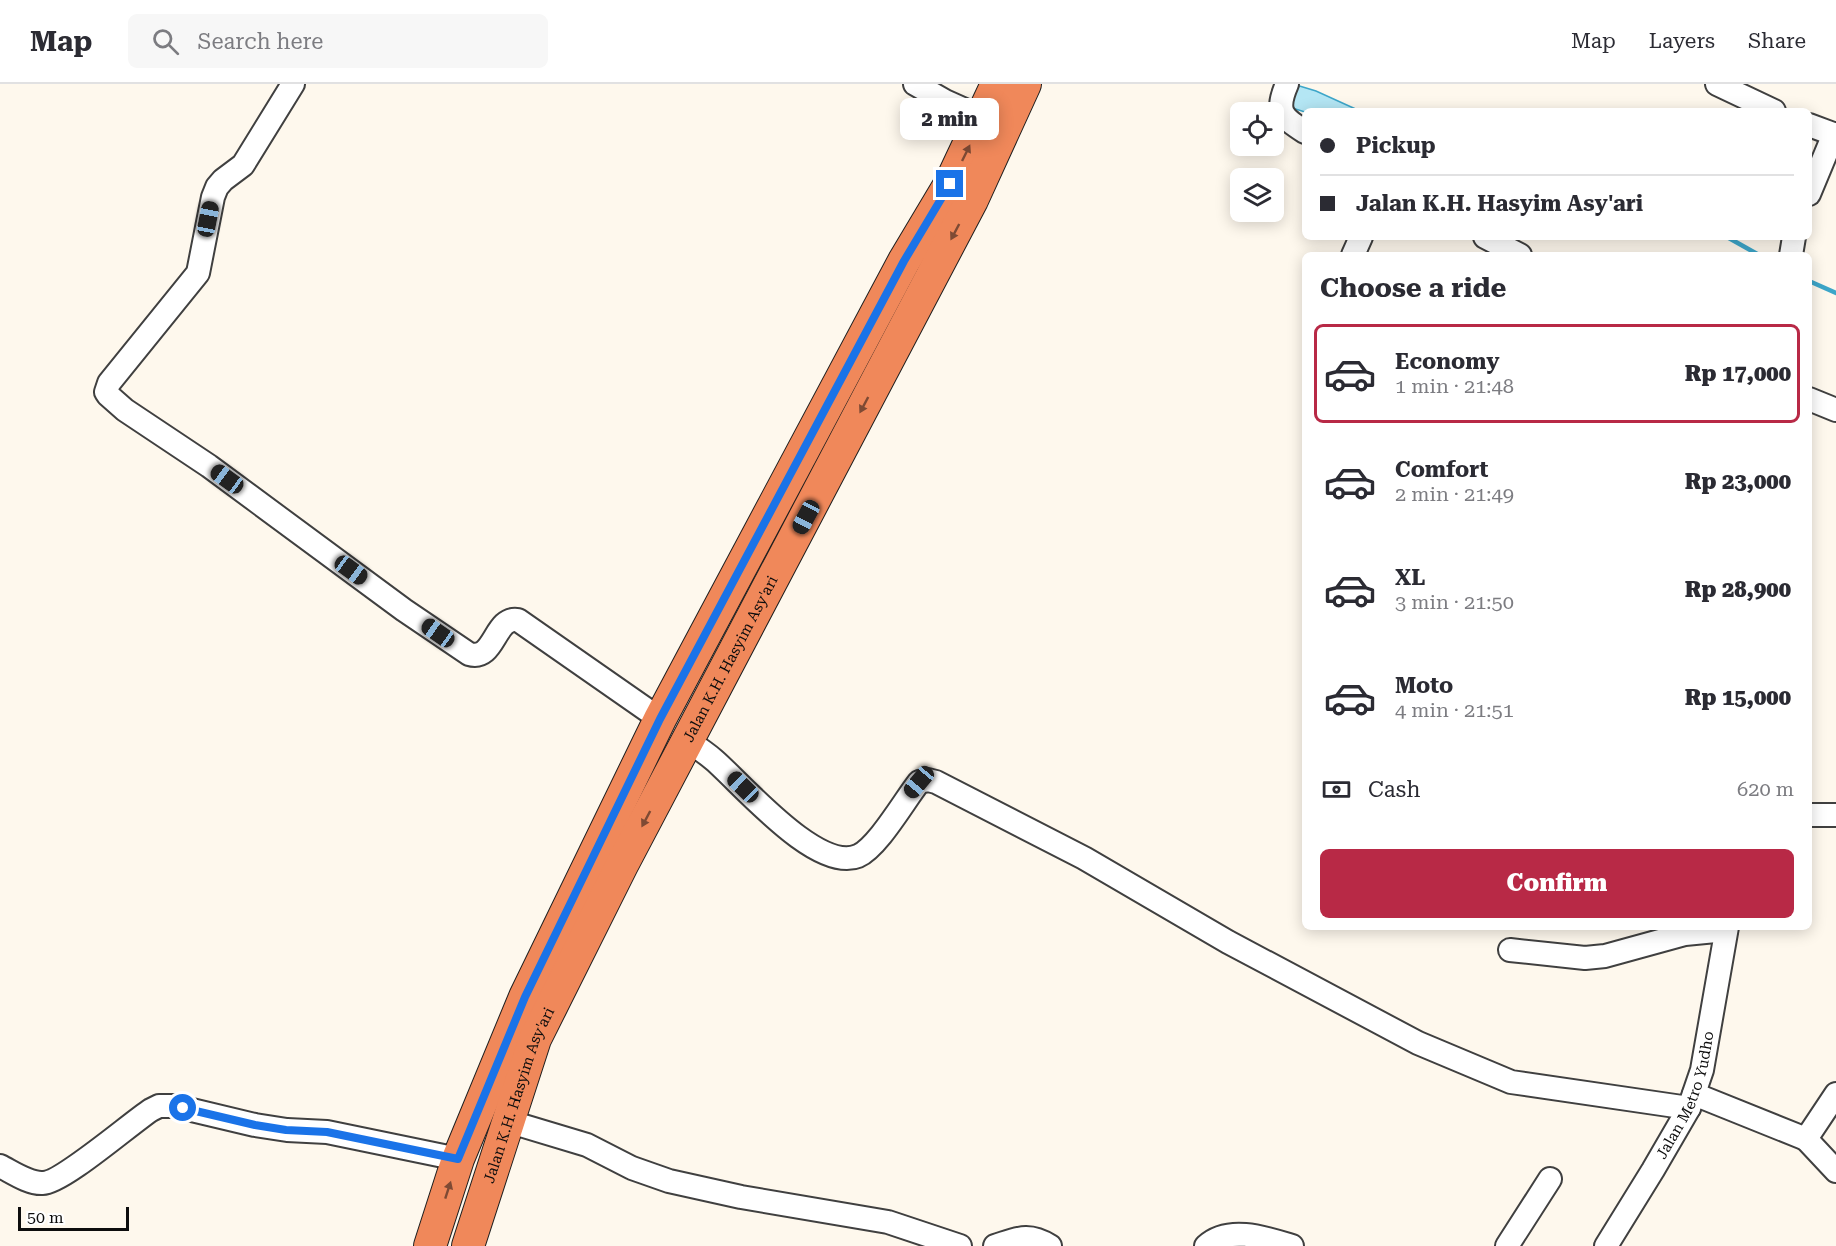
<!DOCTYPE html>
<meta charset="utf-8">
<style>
body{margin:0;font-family:"Roboto Serif",serif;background:#f7f7f7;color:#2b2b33;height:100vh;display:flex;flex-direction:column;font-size:22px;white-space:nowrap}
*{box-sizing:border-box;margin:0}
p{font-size:20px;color:#7c7c81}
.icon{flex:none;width:33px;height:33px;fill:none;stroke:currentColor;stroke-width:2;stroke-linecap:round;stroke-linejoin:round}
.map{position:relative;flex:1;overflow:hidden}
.details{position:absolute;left:1302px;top:168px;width:510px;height:678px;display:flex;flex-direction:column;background:#fff;border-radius:9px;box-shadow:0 3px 15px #0003}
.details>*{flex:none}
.banner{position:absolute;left:1302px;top:24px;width:510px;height:132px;border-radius:9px;box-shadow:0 3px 15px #0003;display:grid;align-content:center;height:132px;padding:0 18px;background:#fff}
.fabs{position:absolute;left:1230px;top:18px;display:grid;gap:12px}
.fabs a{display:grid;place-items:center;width:54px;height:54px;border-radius:9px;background:#fff;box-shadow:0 3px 15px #0003;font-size:30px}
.scale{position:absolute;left:18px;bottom:15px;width:111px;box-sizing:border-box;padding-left:6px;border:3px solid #0d0d0d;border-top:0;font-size:16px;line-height:21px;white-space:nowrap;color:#0d0d0d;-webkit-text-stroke:4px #fff;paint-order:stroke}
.end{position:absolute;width:27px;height:27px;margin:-14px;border:8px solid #1a73e8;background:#fff;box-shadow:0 0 0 3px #fff}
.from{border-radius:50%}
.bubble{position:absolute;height:42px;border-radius:9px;background:#fff;box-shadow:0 3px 15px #0003;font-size:20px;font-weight:800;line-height:42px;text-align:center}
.car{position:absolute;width:18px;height:36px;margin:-18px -9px;border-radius:8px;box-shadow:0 0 4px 2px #0007;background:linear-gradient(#222 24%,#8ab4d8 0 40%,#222 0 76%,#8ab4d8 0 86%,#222 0)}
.banner b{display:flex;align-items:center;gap:21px;height:57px;font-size:22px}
.banner b+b{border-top:2px solid #e1e1e2}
.banner i{width:15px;height:15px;background:#2b2b33}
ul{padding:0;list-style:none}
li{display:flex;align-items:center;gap:18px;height:99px;margin:0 12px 9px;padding:0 6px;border:3px solid transparent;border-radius:9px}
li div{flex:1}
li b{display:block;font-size:22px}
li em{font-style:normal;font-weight:800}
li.on{border-color:#b82946}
li>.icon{width:54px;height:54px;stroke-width:1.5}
h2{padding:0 18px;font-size:27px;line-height:72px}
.pay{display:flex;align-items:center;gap:15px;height:66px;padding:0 18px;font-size:22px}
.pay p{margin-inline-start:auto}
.button{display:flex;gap:12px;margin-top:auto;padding:12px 18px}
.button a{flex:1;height:69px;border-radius:9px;background:#b82946;color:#fff;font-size:24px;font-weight:800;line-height:69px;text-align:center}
header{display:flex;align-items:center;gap:36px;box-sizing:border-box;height:84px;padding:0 30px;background:#fff;border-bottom:2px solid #e1e1e2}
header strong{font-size:28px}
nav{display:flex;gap:33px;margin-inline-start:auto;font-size:21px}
.search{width:420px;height:54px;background:#f7f7f7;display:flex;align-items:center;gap:15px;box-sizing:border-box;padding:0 21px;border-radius:9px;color:#7c7c81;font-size:22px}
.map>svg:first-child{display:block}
.water{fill:#b4e6f4;stroke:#3da6c9;stroke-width:1.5}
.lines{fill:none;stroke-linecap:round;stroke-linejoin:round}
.stream{stroke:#3da6c9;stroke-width:4.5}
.minor-casing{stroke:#404040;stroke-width:26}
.highway-casing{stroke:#1e1e1e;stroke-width:34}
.minor{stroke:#fff;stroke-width:22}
.highway{stroke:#f0885a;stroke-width:32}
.oneway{fill:#7e4a34}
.route{stroke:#1a73e8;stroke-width:8}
.labels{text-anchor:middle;stroke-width:6;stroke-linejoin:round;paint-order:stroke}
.street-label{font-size:15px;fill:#0d0d0d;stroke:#fff}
</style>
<header>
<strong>Map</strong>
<div class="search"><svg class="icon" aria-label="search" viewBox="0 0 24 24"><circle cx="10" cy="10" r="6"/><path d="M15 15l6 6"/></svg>Search here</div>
<nav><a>Map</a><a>Layers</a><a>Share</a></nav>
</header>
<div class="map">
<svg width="1836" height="1162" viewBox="0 0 1836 1162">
<rect width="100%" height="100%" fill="#fef8ed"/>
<path class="water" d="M1293,0l23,7 44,20 -55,1 -16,-5z"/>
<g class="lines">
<path class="stream" d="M1727,153l32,18
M1809,197l27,12"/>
<defs>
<g id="minor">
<path d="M293,0l-50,81 -20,15 -6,7 -4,10 -15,76 -89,110 -3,9 2,3 17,15 84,56 195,144 65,44c26,8 25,-38 49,-34l142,99"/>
<path d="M915,0l30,17 38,17"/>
<path d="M1287,0c-12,28 -5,33 18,48"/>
<path d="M1717,0l57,27"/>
<path d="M1809,41l27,10"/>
<path d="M1809,110l25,-60"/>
<path d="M1485,153l35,18"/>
<path d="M1353,171l8,-18"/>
<path d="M1791,171l3,-18"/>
<path d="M1809,315l27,11"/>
<path d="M688,657c9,6 18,12 26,19 28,24 103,113 144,96 20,-9 46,-55 61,-74l9,-2 8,2 148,76 144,84 190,101 93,39 178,26"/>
<path d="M1809,731h27"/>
<path d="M1510,866l75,8 20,-2 80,-22 41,-4"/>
<path d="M1694,1010l112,45"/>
<path d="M1836,1010l-30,45 30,32"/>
<path d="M507,1037l80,24 45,23 37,13 72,16 147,25 72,24"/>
<path d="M0,1082c12,6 29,18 43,17 19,0 88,-60 108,-73l8,-4h16l80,19 32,5 40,2 131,27"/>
<path d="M995,1162c22,-7 33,-14 55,0"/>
<path d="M1206,1162c23,-21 60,-8 86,0"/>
<path d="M1507,1162l43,-67"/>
<path id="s1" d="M1606,1162l47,-76 36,-62 13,-38 25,-143"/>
</g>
<g id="highway">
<path d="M430,1162l28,-87 67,-162 135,-278 244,-458 46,-77 47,-100"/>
<path id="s2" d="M468,1162l67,-207 87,-174 350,-665 53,-116"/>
</g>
</defs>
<use href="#minor" class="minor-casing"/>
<use href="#highway" class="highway-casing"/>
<use href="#minor" class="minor"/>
<use href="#highway" class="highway"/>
</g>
<defs><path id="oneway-solid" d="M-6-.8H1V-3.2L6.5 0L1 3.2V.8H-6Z" transform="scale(1.5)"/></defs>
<g class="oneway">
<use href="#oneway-solid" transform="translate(966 69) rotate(-64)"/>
<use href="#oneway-solid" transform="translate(955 148) rotate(118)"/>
<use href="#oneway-solid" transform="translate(864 321) rotate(118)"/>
<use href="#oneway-solid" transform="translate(646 735) rotate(118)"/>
<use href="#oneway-solid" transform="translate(448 1106) rotate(-72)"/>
</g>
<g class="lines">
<path class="route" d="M183,1024l72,17 31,5 41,2 131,27 67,-162 135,-278 244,-458 46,-77"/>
</g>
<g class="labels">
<g class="street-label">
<text dy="5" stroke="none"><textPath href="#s2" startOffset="645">Jalan K.H. Hasyim Asy'ari</textPath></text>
<text dy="5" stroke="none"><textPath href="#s1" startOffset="172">Jalan Metro Yudho</textPath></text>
<text dy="5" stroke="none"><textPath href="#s2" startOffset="159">Jalan K.H. Hasyim Asy'ari</textPath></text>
</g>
</g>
</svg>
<div class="fabs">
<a><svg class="icon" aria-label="locate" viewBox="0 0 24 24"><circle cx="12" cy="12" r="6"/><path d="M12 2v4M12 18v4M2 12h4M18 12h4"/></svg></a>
<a><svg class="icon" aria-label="layers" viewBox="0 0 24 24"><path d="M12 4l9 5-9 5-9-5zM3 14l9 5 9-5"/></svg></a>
</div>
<div class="scale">50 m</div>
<i class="end from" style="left:183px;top:1024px"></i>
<i class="end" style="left:950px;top:100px"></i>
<div class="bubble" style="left:900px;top:14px;width:99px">2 min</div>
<i class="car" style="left:208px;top:135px;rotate:11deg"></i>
<i class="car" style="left:227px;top:395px;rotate:306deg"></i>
<i class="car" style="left:806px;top:433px;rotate:208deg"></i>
<i class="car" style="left:351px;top:486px;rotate:126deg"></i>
<i class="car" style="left:438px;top:549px;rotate:305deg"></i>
<i class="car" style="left:919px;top:698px;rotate:220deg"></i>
<i class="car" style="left:743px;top:703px;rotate:314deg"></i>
<div class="banner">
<b><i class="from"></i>Pickup</b>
<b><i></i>Jalan K.H. Hasyim Asy'ari</b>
</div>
<section class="details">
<h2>Choose a ride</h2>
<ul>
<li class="on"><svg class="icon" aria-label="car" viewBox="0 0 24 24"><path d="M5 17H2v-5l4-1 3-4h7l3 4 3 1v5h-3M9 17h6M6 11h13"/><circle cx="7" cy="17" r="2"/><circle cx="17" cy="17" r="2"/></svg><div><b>Economy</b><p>1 min · 21:48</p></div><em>Rp 17,000</em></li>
<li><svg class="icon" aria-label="car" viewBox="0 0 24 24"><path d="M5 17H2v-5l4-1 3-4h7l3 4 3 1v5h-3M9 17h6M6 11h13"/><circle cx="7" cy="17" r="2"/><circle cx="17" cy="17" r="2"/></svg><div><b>Comfort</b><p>2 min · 21:49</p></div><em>Rp 23,000</em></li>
<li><svg class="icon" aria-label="car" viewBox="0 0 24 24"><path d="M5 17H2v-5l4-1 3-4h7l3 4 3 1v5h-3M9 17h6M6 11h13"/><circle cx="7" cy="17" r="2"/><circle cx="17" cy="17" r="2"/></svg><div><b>XL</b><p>3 min · 21:50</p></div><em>Rp 28,900</em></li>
<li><svg class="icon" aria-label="car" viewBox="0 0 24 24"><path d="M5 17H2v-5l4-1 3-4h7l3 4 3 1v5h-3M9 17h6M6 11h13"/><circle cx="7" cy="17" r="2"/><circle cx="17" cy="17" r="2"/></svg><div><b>Moto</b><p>4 min · 21:51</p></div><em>Rp 15,000</em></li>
</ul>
<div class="pay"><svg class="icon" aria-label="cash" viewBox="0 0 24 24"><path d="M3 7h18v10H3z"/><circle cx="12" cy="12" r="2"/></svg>Cash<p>620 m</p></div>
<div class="button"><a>Confirm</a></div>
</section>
</div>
